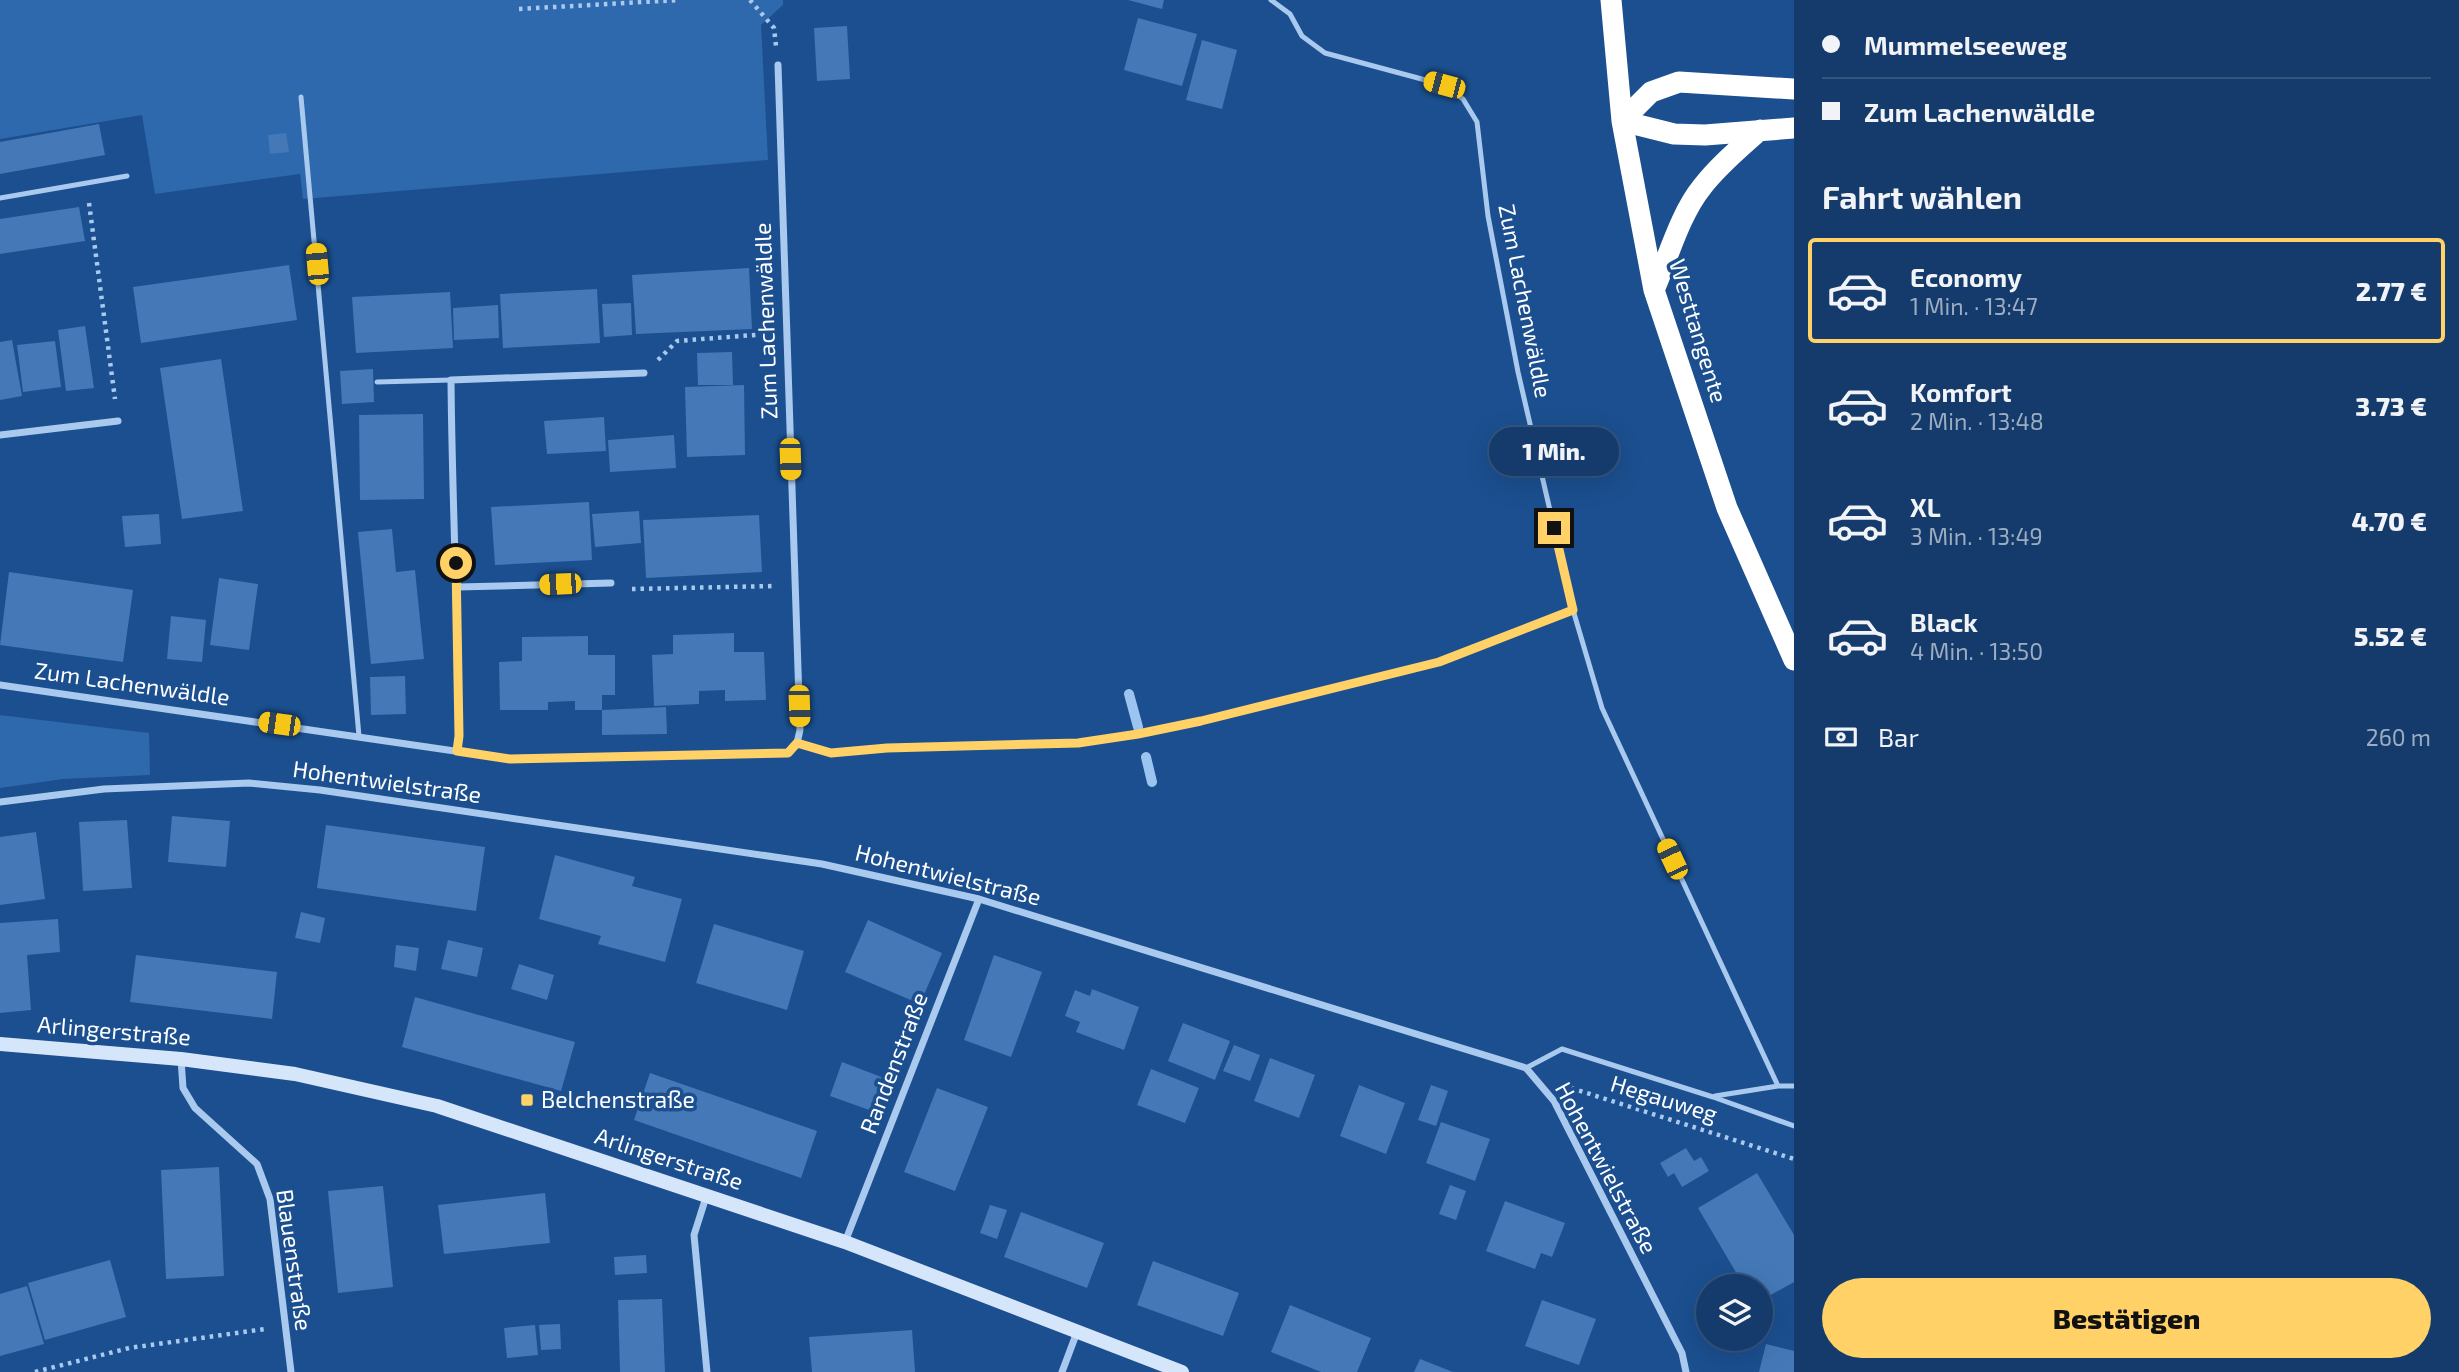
<!DOCTYPE html>
<html lang="de">
<meta charset="utf-8">
<style>
body{margin:0;font-family:"Exo 2",sans-serif;background:#1d4271;color:#f1f3f6;height:100vh;display:flex;flex-direction:column;font-size:26px;white-space:nowrap}
*{box-sizing:border-box;margin:0}
p{font-size:23px;color:#9dadc1}
.icon{flex:none;width:38px;height:38px;fill:none;stroke:currentColor;stroke-width:2;stroke-linecap:round;stroke-linejoin:round}
.map{position:relative;flex:1;overflow:hidden}
.sheet{display:flex;flex-direction:column;background:#143b6b;width:665px}
.sheet>*{flex:none}
.top-card{display:grid;align-content:center;height:154px;padding:0 28px;background:#143b6b}
.controls{position:absolute;left:1696px;top:1274px;display:grid;gap:14px}
.controls a{display:grid;place-items:center;width:77px;height:77px;border-radius:50%;background:#143b6b;box-shadow:0 7px 28px #0002,0 0 0 2px #33557e;font-size:35px}
.end{position:absolute;width:32px;height:32px;margin:-16px;border:9px solid #ffd166;background:#111;box-shadow:0 0 0 4px #111}
.from{border-radius:50%}
.bubble{position:absolute;height:49px;border-radius:24px;background:#143b6b;box-shadow:0 7px 28px #0002,0 0 0 2px #33557e;font-size:23px;font-weight:800;line-height:49px;text-align:center}
.car{position:absolute;width:21px;height:42px;margin:-21px -10px;border-radius:9px;box-shadow:0 0 5px 2px #0007;background:linear-gradient(#f5c518 24%,#345 0 40%,#f5c518 0 76%,#345 0 86%,#f5c518 0)}
.top-card b{display:flex;align-items:center;gap:24px;height:66px;font-size:26px}
.top-card b+b{border-top:2px solid #33557e}
.top-card i{width:18px;height:18px;background:#f1f3f6}
ul{padding:0;list-style:none}
li{display:flex;align-items:center;gap:21px;height:105px;margin:0 14px 10px;padding:0 14px;border:4px solid transparent;border-radius:7px}
li div{flex:1}
li b{display:block;font-size:26px}
li em{font-style:normal;font-weight:800}
li.current{border-color:#ffd166}
li>.icon{width:63px;height:63px;stroke-width:1.5}
h2{padding:0 28px;font-size:32px;line-height:84px}
.pay{display:flex;align-items:center;gap:18px;height:77px;padding:0 28px;font-size:26px}
.pay p{margin-inline-start:auto}
.primary-button{display:flex;gap:14px;margin-top:auto;padding:14px 28px}
.primary-button a{flex:1;height:80px;border-radius:42px;background:#ffd166;color:#111;font-size:28px;font-weight:800;line-height:80px;text-align:center}
main{display:flex;flex:1;min-height:0}
.map>svg:first-child{display:block}
.green{fill:#2e69ad}
.lines{fill:none;stroke-linecap:round;stroke-linejoin:round}
.stream{stroke:#9cc4f0;stroke-width:10}
.building{fill:#4478b7}
.path{stroke:#a9c9ee;stroke-width:4.5;stroke-dasharray:3.5 5;stroke-linecap:butt}
.lane{stroke:#a9c9ee;stroke-width:5}
.street{stroke:#a9c9ee;stroke-width:7}
.secondary{stroke:#d6e6fa;stroke-width:14}
.highway{stroke:#fff;stroke-width:21}
.route{stroke:#ffd166;stroke-width:9}
.poi-dot{fill:#ffd166;stroke:#1b4f8f;stroke-width:2.5}
.labels{text-anchor:middle;stroke-width:7;stroke-linejoin:round;paint-order:stroke}
.street-label{font-size:23px;fill:#fff;stroke:#1b4f8f}
.poi-label{font-size:23px;fill:#fff;stroke:#1b4f8f;text-anchor:start}
</style>
<main>
<div class="map">
<svg width="1794" height="1372" viewBox="0 0 1794 1372">
<rect width="100%" height="100%" fill="#1b4f8f"/>
<path class="green" d="M0,0h783v5l-22,20 7,135 -465,39 -3,-25 -145,20 -13,-79 -142,24z
M0,715l149,18 1,42 -87,4 -63,9z"/>
<g class="lines">
<path class="stream" d="M1129,694l9,33
M1146,757l6,25"/>
</g>
<path class="building" d="M1128,0h36l-2,9z
M1138,18l59,16 -15,52 -58,-16z
M847,26l3,53 -33,2 -3,-53z
M1202,40l35,10 -15,59 -36,-9z
M99,124l6,31 -105,19v-32z
M286,133l3,19 -19,2 -2,-19z
M79,207l6,34 -85,13v-35z
M289,265l8,55 -156,23 -8,-56z
M749,268l3,61 -116,5 -4,-59z
M597,289l3,54 -97,5 -3,-54z
M450,292l3,56 -97,5 -4,-56z
M631,303l1,32 -28,2 -2,-33z
M498,305l1,33 -45,2 -1,-32z
M85,326l9,62 -28,3 -8,-61z
M12,340l10,56 -22,4v-58z
M55,341l6,46 -38,5 -6,-47z
M732,352l1,33h-35l-1,-32z
M221,359l22,152 -61,8 -22,-151z
M373,369l1,33 -32,2 -2,-33z
M744,385l1,70 -58,2 -2,-70z
M423,414l1,85 -64,1 -1,-85z
M604,417l2,34 -59,3 -3,-33z
M674,435l2,33 -66,4 -2,-32z
M589,502l3,58 -97,5 -4,-58z
M639,511l2,32 -46,4 -3,-33z
M159,514l2,30 -36,3 -3,-31z
M759,515l3,57 -116,6 -3,-58z
M392,529l4,43 19,-2 9,89 -53,5 -13,-132z
M9,572l124,18 -10,72 -123,-17z
M219,578l39,6 -9,66 -39,-5z
M171,616l35,4 -4,42 -35,-3z
M734,633v19h30l2,48 -41,1v-11l-26,1v13l-45,2 -2,-51 21,-1v-19z
M588,636v19h27v40h-13v15l64,-3 1,27 -65,1v-25h-27v-9l-27,1v8h-48l-1,-48 23,-1v-24z
M405,676l1,38 -35,1 -1,-38z
M172,816l58,5 -4,46 -58,-5z
M127,820l5,68 -49,3 -4,-69z
M326,825l159,22 -9,64 -159,-23z
M36,832l9,67 -45,6v-68z
M555,855l80,22 -3,9 50,13 -17,63 -67,-18 3,-8 -62,-17z
M301,912l24,6 -5,25 -25,-5z
M58,919l2,33 -33,3 4,55 -31,3v-90z
M868,920l74,33 -22,51 -75,-32z
M714,924l90,27 -17,59 -91,-27z
M448,940l35,8 -6,29 -36,-8z
M396,945l23,3 -3,23 -22,-4z
M136,955l141,17 -5,47 -142,-17z
M994,955l48,17 -31,85 -47,-17z
M519,964l35,11 -7,25 -36,-11z
M1092,989l47,18 -15,43 -48,-18 4,-10 -15,-6 10,-26 15,6z
M415,997l160,45 -14,49 -159,-44z
M1183,1023l47,18 -15,39 -47,-19z
M1234,1045l26,10 -10,26 -27,-10z
M1270,1058l45,17 -16,43 -45,-17z
M842,1062l42,16 -12,33 -42,-15z
M1151,1069l48,19 -14,35 -48,-18z
M650,1073l167,58 -16,47 -167,-58z
M1359,1085l46,18 -19,51 -46,-18z
M1431,1085l17,6 -12,35 -18,-6z
M937,1088l51,19 -33,84 -51,-19z
M1441,1122l49,17 -15,42 -49,-18z
M1686,1148l8,13 7,-4 8,14 -27,16 -8,-14 -6,4 -8,-14z
M219,1167l5,109 -58,3 -5,-109z
M1757,1173l37,62v47l-34,19v-15h-16l-46,-78z
M1450,1185l16,6 -10,29 -17,-6z
M383,1186l10,101 -55,6 -10,-102z
M545,1193l5,50 -106,11 -6,-49z
M1505,1201l60,22 -13,34 -11,-4 -6,16 -49,-18z
M990,1205l17,5 -10,29 -17,-6z
M1021,1212l83,31 -17,45 -83,-31z
M646,1255l1,18 -32,2 -1,-18z
M110,1260l16,57 -81,23 -17,-57z
M1153,1261l86,32 -16,43 -86,-31z
M27,1286l17,58 -44,12v-62z
M662,1299l3,73h-45l-2,-72z
M1542,1300l54,19 -17,46 -54,-19z
M1290,1305l81,33 -14,34h-36l-50,-20z
M560,1324l1,25 -20,1 -2,-25z
M535,1325l3,30 -31,3 -3,-30z
M912,1330l3,42h-103l-3,-35z
M1766,1344l28,7v21h-35z
M1420,1359l33,13h-39z"/>
<g class="lines">
<path class="path" d="M750,0l24,28 2,18
M519,9l160,-9
M89,203l26,196
M658,360l19,-19 90,-7
M632,589l142,-3
M1571,1088l223,71
M35,1372l94,-24 136,-19"/>
<path class="lane" d="M1271,0l19,14 12,22 23,17 119,32 19,14 14,23 11,94 30,156 55,238 29,98 176,378h16
M301,97l58,639
M0,198l127,-22
M377,382l74,-2
M797,743l34,10 56,-5 191,-5 59,-9 64,-13 238,-59 134,-52
M1526,1068l36,-19 151,48 81,29
M1715,1096l63,-10"/>
<path class="street" d="M0,435l118,-14
M458,587l153,-4
M0,685l510,74 278,-6 9,-10 3,-13 -22,-665
M457,751l2,-16c-1,-118 -7,-237 -8,-355l193,-7
M0,802l104,-13 145,-6 71,7 502,74 157,35 547,169 28,33 128,252 4,19
M181,1059l2,29 12,20 62,56 13,35 21,173
M845,1242l134,-343
M707,1372l-13,-137 13,-41
M1062,1372l15,-40"/>
<path class="secondary" d="M0,1044l181,15 114,15 142,32 408,136 337,130"/>
<path class="highway" d="M1611,0l11,121 32,169 73,218 67,152
M1622,121l29,-29 28,-10 115,7
M1622,121l52,13 31,1 89,-7
M1654,290c14,-32 26,-76 48,-103 17,-22 38,-39 58,-57"/>
</g>
<g class="lines">
<path class="route" d="M456,563l3,173 -2,15 53,8 278,-6 9,-10 34,10 56,-5 191,-5 60,-9 63,-13 238,-59 134,-52 -19,-82"/>
</g>
<rect class="poi-dot" x="520" y="1093" width="14" height="14" rx="3.5"/>
<g class="labels">
<g class="street-label">
<text transform="translate(1525 301) rotate(79)" y="8">Zum Lachenwäldle</text>
<text transform="translate(766 321) rotate(-92)" y="8">Zum Lachenwäldle</text>
<text transform="translate(1698 331) rotate(73)" y="8">Westtangente</text>
<text transform="translate(132 684) rotate(8)" y="8">Zum Lachenwäldle</text>
<text transform="translate(387 782) rotate(8)" y="8">Hohentwielstraße</text>
<text transform="translate(948 875) rotate(14)" y="8">Hohentwielstraße</text>
<text transform="translate(114 1031) rotate(5)" y="8">Arlingerstraße</text>
<text transform="translate(894 1063) rotate(-69)" y="8">Randenstraße</text>
<text transform="translate(1664 1099) rotate(17)" y="8">Hegauweg</text>
<text transform="translate(669 1159) rotate(18)" y="8">Arlingerstraße</text>
<text transform="translate(1606 1168) rotate(62)" y="8">Hohentwielstraße</text>
<text transform="translate(294 1260) rotate(82)" y="8">Blauenstraße</text>
</g>
<g class="poi-label">
<text x="541" y="1108">Belchenstraße</text>
</g>
</g>
</svg>
<div class="controls">
<a><svg class="icon" aria-label="layers" viewBox="0 0 24 24"><path d="M12 4l9 5-9 5-9-5zM3 14l9 5 9-5"/></svg></a>
</div>
<i class="end from" style="left:456px;top:563px"></i>
<i class="end" style="left:1554px;top:528px"></i>
<div class="bubble" style="left:1489px;top:427px;width:130px">1 Min.</div>
<i class="car" style="left:1444px;top:85px;rotate:285deg"></i>
<i class="car" style="left:317px;top:264px;rotate:355deg"></i>
<i class="car" style="left:790px;top:459px;rotate:178deg"></i>
<i class="car" style="left:560px;top:584px;rotate:268deg"></i>
<i class="car" style="left:799px;top:706px;rotate:178deg"></i>
<i class="car" style="left:279px;top:724px;rotate:278deg"></i>
<i class="car" style="left:1672px;top:859px;rotate:335deg"></i>
</div>
<section class="sheet">
<div class="top-card">
<b><i class="from"></i>Mummelseeweg</b>
<b><i></i>Zum Lachenwäldle</b>
</div>
<h2>Fahrt wählen</h2>
<ul>
<li class="current"><svg class="icon" aria-label="car" viewBox="0 0 24 24"><path d="M5 17H2v-5l4-1 3-4h7l3 4 3 1v5h-3M9 17h6M6 11h13"/><circle cx="7" cy="17" r="2"/><circle cx="17" cy="17" r="2"/></svg><div><b>Economy</b><p>1 Min. · 13:47</p></div><em>2.77 €</em></li>
<li><svg class="icon" aria-label="car" viewBox="0 0 24 24"><path d="M5 17H2v-5l4-1 3-4h7l3 4 3 1v5h-3M9 17h6M6 11h13"/><circle cx="7" cy="17" r="2"/><circle cx="17" cy="17" r="2"/></svg><div><b>Komfort</b><p>2 Min. · 13:48</p></div><em>3.73 €</em></li>
<li><svg class="icon" aria-label="car" viewBox="0 0 24 24"><path d="M5 17H2v-5l4-1 3-4h7l3 4 3 1v5h-3M9 17h6M6 11h13"/><circle cx="7" cy="17" r="2"/><circle cx="17" cy="17" r="2"/></svg><div><b>XL</b><p>3 Min. · 13:49</p></div><em>4.70 €</em></li>
<li><svg class="icon" aria-label="car" viewBox="0 0 24 24"><path d="M5 17H2v-5l4-1 3-4h7l3 4 3 1v5h-3M9 17h6M6 11h13"/><circle cx="7" cy="17" r="2"/><circle cx="17" cy="17" r="2"/></svg><div><b>Black</b><p>4 Min. · 13:50</p></div><em>5.52 €</em></li>
</ul>
<div class="pay"><svg class="icon" aria-label="cash" viewBox="0 0 24 24"><path d="M3 7h18v10H3z"/><circle cx="12" cy="12" r="2"/></svg>Bar<p>260 m</p></div>
<div class="primary-button"><a>Bestätigen</a></div>
</section>
</main>
